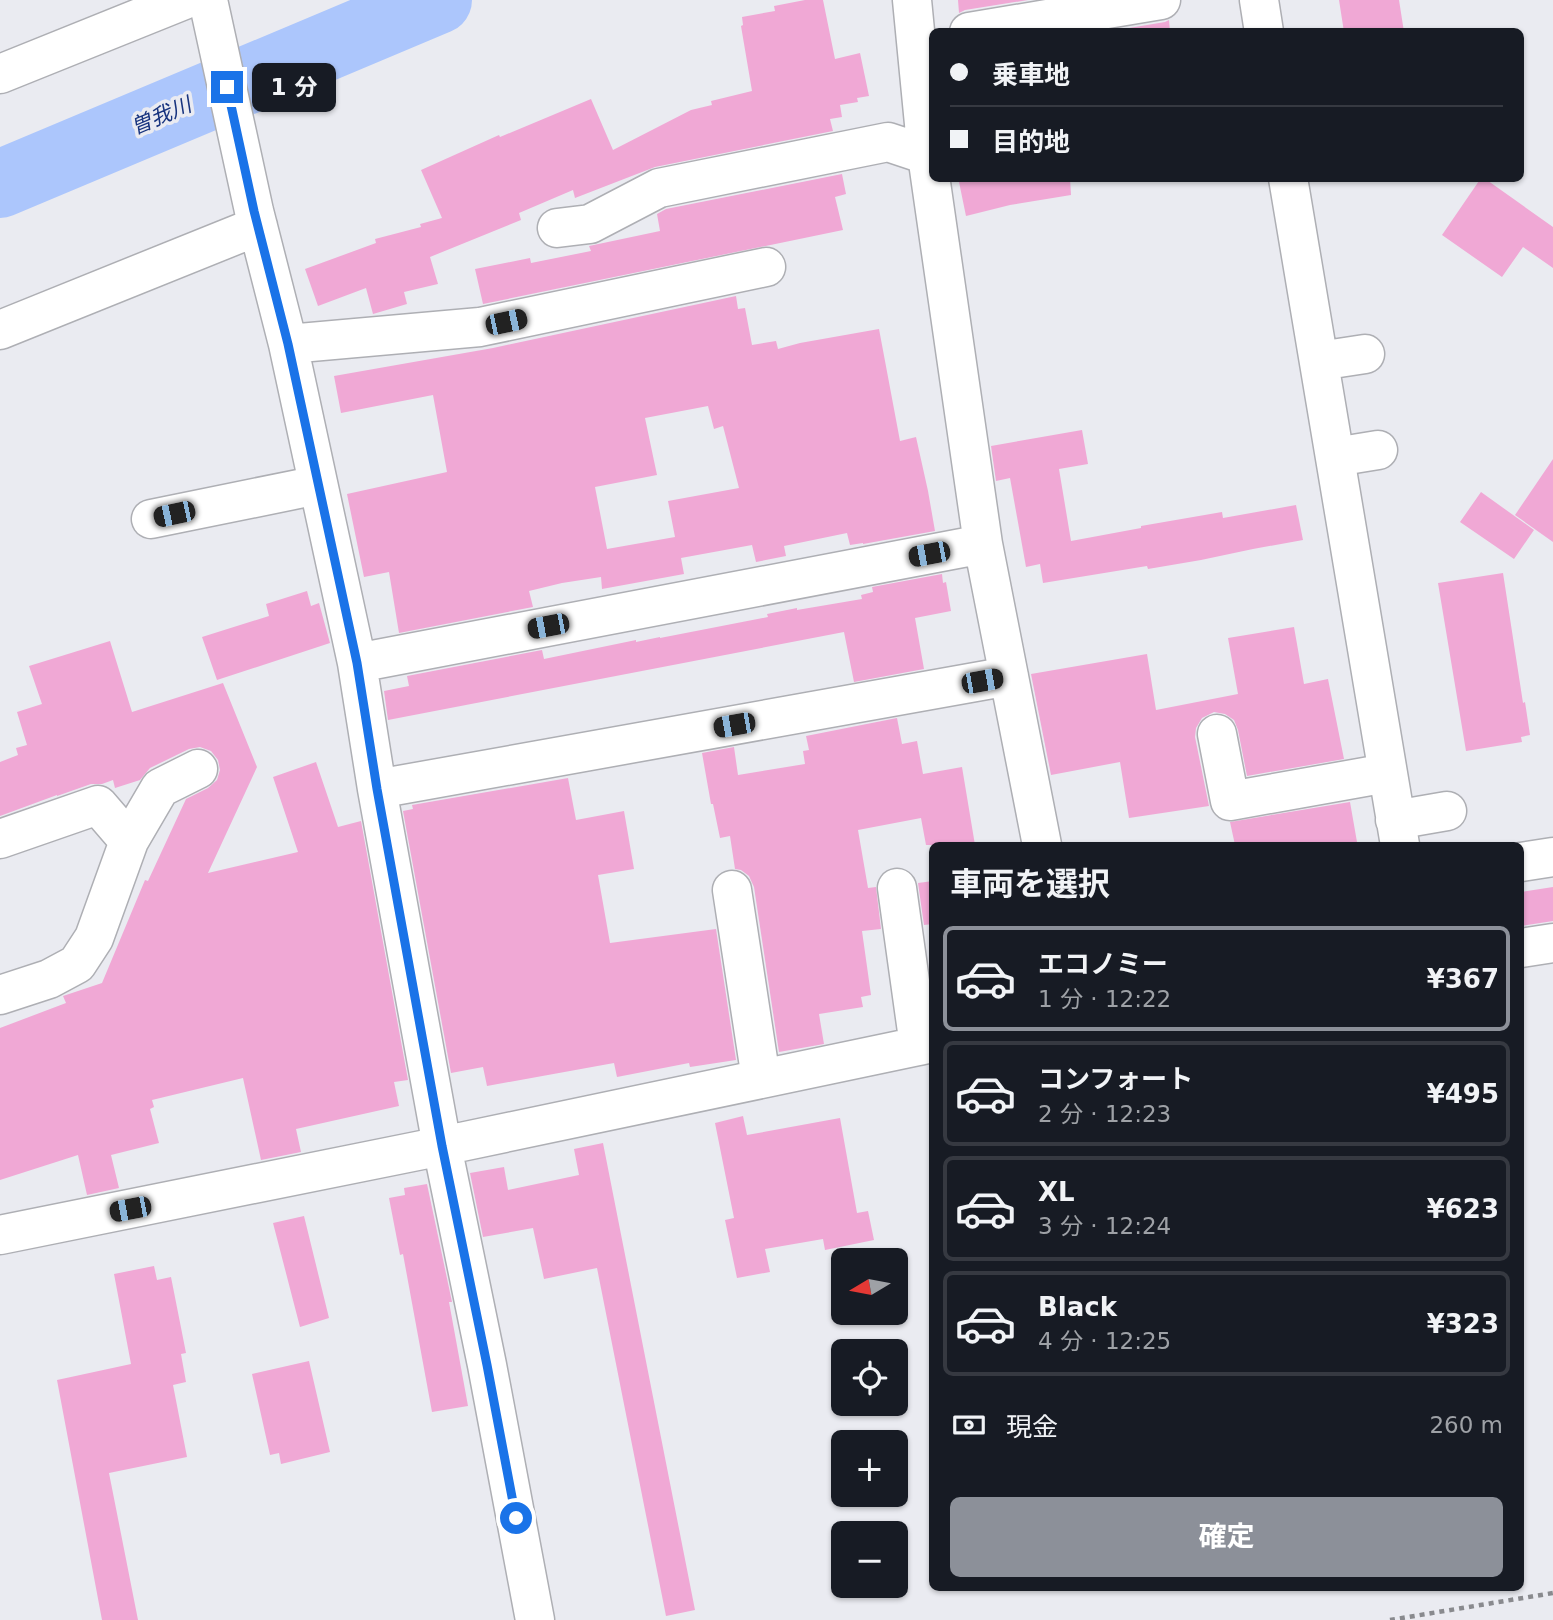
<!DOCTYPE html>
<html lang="ja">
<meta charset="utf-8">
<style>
body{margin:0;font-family:"DejaVu Sans","Noto Sans JP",sans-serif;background:#20242c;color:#f1f3f6;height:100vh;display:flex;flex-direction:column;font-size:26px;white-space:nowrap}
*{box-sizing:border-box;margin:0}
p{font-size:23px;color:#9ea1a6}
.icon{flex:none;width:38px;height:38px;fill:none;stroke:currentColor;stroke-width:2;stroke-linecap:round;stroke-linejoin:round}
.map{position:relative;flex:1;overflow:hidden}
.sheet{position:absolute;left:929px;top:842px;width:595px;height:749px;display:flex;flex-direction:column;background:#171b24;border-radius:10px;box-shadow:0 2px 5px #0004}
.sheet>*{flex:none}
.guide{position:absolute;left:929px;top:28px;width:595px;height:154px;border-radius:10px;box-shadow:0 2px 5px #0004;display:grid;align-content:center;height:154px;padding:0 21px;background:#171b24}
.needle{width:46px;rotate:260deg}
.controls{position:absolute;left:831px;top:1248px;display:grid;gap:14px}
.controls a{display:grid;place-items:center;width:77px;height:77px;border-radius:10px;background:#171b24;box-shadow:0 2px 5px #0004;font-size:35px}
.end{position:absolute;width:32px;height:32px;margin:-16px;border:9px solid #1a73e8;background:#fff;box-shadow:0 0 0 4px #fff}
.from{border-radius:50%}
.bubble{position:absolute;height:49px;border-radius:10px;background:#171b24;box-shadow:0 2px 5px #0004;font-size:23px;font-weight:700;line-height:49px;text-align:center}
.car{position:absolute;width:21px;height:42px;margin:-21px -10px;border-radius:9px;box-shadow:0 0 5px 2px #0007;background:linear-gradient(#222 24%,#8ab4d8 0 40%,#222 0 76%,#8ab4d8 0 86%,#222 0)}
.guide b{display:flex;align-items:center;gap:24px;height:66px;font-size:26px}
.guide b+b{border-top:2px solid #363941}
.guide i{width:18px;height:18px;background:#f1f3f6}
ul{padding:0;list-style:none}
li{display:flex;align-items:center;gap:21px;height:105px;margin:0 14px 10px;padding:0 7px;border:4px solid #363941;border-radius:10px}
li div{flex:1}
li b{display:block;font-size:26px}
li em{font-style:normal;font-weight:700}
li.selected{border-color:#8c9099}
li>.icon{width:63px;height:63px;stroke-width:1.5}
h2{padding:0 21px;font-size:32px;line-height:84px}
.pay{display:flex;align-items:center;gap:18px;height:77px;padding:0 21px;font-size:26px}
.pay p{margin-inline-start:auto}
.button{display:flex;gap:14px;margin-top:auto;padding:14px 21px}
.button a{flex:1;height:80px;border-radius:10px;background:#8c9099;color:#fff;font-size:28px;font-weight:700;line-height:80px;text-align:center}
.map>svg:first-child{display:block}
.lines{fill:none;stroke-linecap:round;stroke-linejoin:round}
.river{stroke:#acc6fc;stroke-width:68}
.building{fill:#f0a8d5;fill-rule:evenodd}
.minor-casing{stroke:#aeafb4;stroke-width:41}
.path{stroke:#898a8e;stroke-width:4.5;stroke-dasharray:5 5;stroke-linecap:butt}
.minor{stroke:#fff;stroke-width:38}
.route{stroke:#1a73e8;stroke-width:9}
.labels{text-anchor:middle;stroke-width:7;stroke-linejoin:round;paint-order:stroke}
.water-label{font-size:21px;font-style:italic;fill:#18347f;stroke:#eaebf1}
</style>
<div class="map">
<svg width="1553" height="1620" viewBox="0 0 1553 1620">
<rect width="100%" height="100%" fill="#eaebf1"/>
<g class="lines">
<path class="river" d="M0,184l438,-184"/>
</g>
<path class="building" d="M805,0h18l12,59 25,-6 9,43 -12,2 1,4 -18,3 2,12 -12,2 3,12 -178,36 -80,31 -2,-8 -54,23 2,7 -91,37 8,27 -34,8 3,12 -34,10 -7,-26 -48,18 -13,-37 71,-26 -1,-4 46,-12 -1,-3 22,-6 -21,-48 78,-35 1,2 91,-38 22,51 78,-40 21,-5 -1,-4 41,-10 -11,-65 2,-1 -1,-8 33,-6 -1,-5z
M958,0h70l-63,10 -6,3z
M1339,0h60l5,32h-60z
M1169,20l1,12h-65l60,-10z
M842,174l4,20 -11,3 8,33 -360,74 -8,-35 55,-11 1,5 60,-12 -2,-5 71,-15 -3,-17 9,-5z
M961,178h109l1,17 -61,10 -44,11 -7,-34h3z
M1481,178h3l69,49v41l-30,-21 -21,30 -60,-42z
M736,296l2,13 7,-1 7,37 24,-4 2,8 22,-6 79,-14 21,112 16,-4 12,54 7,40 -72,13v-1l-13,2 -3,-12 -63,13 2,10 -30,6 -4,-17 -71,13 3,16 -82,15 -1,-12 -39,6 -33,8 4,16 -134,26 -10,-61 -25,5 -17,-83 100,-22 -14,-77 -92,18 -7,-37 159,-28zM708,406l6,23 9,-3 16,62 -71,13 7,36 -68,12 -12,-62 62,-12 -12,-57z
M1082,430l6,34 -29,5 12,72 70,-13v-2l81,-14 1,6 73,-13 7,35 -50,9 -52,11 -53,9 -1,-3 -104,17 -3,-19 -14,3 -16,-89 -14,3 -5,-35z
M1553,459v83l-38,-27z
M1481,492l53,38 -20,29 -54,-37z
M1503,573l20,130 2,-1 5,33 -9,2 1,5 -56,9 -28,-168z
M942,574l1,9 3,-1 5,29 -36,7 9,51 -70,13 -10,-50 -456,88 -4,-29 25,-5 -2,-10 135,-26 2,9 92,-19v2l24,-5v1l108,-21 -1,-3 30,-6v2l65,-11 -1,-4 12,-3 -1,-5z
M307,591l4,15 8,-3 11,40 -113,37 -15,-43 67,-21 -3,-12z
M1294,627l10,57 24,-5 16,80 -97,17 -9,-46 -4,-10 -9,-6 -11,-2 -12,6 -6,10 -1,9 14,69 -80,12 -9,-56 -69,13 -20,-101 116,-20 9,56 82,-16 -10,-56z
M110,641l22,71 91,-29 34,84 -49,106 90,-21 -25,-75 43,-15 22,65 23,-6 47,259 -14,2 5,24 -103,23 5,23 -40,8 -18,-82 -91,22 2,7 -4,2 9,34 -48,12 8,33 -32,7 -9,-40 -78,25v-152l66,-25 -3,-7 39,-13 43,-103 3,1 38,-82 22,-11 9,-8 3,-10 -2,-10 -7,-9 -11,-4 -11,2 -39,19 -10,12 -25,8 -2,-8 -11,4h-11l-34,12v-1l-57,21v-54l18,-7 -2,-7 11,-3 -10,-33 25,-8 -13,-38z
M897,718l5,26 15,-3 6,33 39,-7 13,78h-49l-5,-27 -63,12 10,58 8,-1 5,42 -19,2 9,64 -10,2 2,10 -44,7 5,30 -45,8 -25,-165 -5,-11 -8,-6 -6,-1 -5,-33 -10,2 -7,-34h-2l-9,-51 32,-6 4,28 67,-11 -2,-13 6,-1 -3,-14z
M568,778l8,42 48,-9 10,58 -36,6 12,68 106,-14 20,131 -46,7 -1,-4 -72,14 -3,-14 -127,23 -4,-19 -32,6 -48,-262 10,-2 -1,-4z
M1350,802l7,40 -21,3h-101l-5,-23z
M933,881v43l-9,1 -6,-42z
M1553,887v34l-32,5v-34z
M743,1116l4,19 93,-17 17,95 11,-2 6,29 -49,10 -2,-11 -58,10 5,23 -33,6 -12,-58 9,-2 -19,-95z
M603,1143l92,467 -29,6 -69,-348 -53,11 -11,-51 -50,9 -13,-64 34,-6 4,23 71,-15 -5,-26z
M427,1184l25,118h-3l19,104 -36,6 -29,-158 -3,1 -11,-57 16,-3 -1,-7z
M304,1216l25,102 -29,9 -27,-104z
M154,1266l3,14 14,-3 15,76 -5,1 5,28 -13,3 14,72 -78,16 29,147h-36l-45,-240 74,-16 -17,-90z
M309,1361l21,91 -49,12 -2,-11 -9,2 -18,-81z"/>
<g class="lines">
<defs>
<path id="minor" d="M208,0l46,211 34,133 69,319 20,126 65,357 45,219 48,255
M912,0l15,155 56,389 59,301
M1259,0l5,32
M969,32l192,-32
M0,74l184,-74
M1288,178l112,667
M557,228l33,-4 69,-36 229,-46 39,13 6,-1
M0,330l258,-104
M288,344l192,-17 286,-60
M1319,361l46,-7
M1335,457l43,-7
M151,519l167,-34
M357,663l626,-119
M1217,734l13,67 157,-28
M377,789l632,-113
M1395,820l52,-9
M0,839l98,-34 31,36
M1521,862l32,-5
M897,888l22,158
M732,890l29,189
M1521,948l32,-5
M0,995l49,-16 28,-15 17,-26 35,-97 31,-53 38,-19
M0,1235l442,-89 491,-103"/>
</defs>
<use href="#minor" class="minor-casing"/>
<path class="path" d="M1390,1620l163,-27"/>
<use href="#minor" class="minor"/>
</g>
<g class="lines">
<path class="route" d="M227,87l27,124 34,133 69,319 20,126 65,357 45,219 29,153"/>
</g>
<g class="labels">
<g class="water-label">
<text transform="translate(161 116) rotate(-23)" y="7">曽我川</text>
</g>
</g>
</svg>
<div class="controls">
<a><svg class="needle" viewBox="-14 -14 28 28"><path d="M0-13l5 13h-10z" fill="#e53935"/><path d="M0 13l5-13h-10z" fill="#9ea1a6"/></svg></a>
<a><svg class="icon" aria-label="locate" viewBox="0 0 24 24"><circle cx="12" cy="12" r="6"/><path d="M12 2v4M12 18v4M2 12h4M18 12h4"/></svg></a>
<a>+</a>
<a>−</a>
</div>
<i class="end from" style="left:516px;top:1518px"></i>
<i class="end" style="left:227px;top:87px"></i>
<div class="bubble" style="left:252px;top:63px;width:84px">1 分</div>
<i class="car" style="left:506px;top:322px;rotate:78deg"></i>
<i class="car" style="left:174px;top:514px;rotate:258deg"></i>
<i class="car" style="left:929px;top:554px;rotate:259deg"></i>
<i class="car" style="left:548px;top:626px;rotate:259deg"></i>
<i class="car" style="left:982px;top:681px;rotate:80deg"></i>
<i class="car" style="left:734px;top:725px;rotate:260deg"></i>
<i class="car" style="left:130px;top:1209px;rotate:259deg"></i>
<div class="guide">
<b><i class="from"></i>乗車地</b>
<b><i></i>目的地</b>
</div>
<section class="sheet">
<h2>車両を選択</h2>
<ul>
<li class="selected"><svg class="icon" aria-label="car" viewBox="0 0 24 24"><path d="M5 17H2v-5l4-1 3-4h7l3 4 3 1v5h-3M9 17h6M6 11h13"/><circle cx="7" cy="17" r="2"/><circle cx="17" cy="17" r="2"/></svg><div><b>エコノミー</b><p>1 分 · 12:22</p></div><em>¥367</em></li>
<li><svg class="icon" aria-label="car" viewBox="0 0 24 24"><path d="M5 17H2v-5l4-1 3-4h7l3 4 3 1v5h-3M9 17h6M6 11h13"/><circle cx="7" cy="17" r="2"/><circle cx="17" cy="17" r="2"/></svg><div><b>コンフォート</b><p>2 分 · 12:23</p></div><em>¥495</em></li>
<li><svg class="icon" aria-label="car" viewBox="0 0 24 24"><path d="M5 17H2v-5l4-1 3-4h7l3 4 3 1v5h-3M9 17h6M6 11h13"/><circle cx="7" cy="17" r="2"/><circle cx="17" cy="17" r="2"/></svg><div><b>XL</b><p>3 分 · 12:24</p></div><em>¥623</em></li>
<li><svg class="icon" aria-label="car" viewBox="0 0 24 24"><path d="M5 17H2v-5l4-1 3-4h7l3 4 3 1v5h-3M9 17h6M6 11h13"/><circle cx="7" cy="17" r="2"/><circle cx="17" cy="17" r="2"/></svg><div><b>Black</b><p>4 分 · 12:25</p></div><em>¥323</em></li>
</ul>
<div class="pay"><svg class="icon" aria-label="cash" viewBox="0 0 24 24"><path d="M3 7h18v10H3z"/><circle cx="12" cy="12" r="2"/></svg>現金<p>260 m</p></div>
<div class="button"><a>確定</a></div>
</section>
</div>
